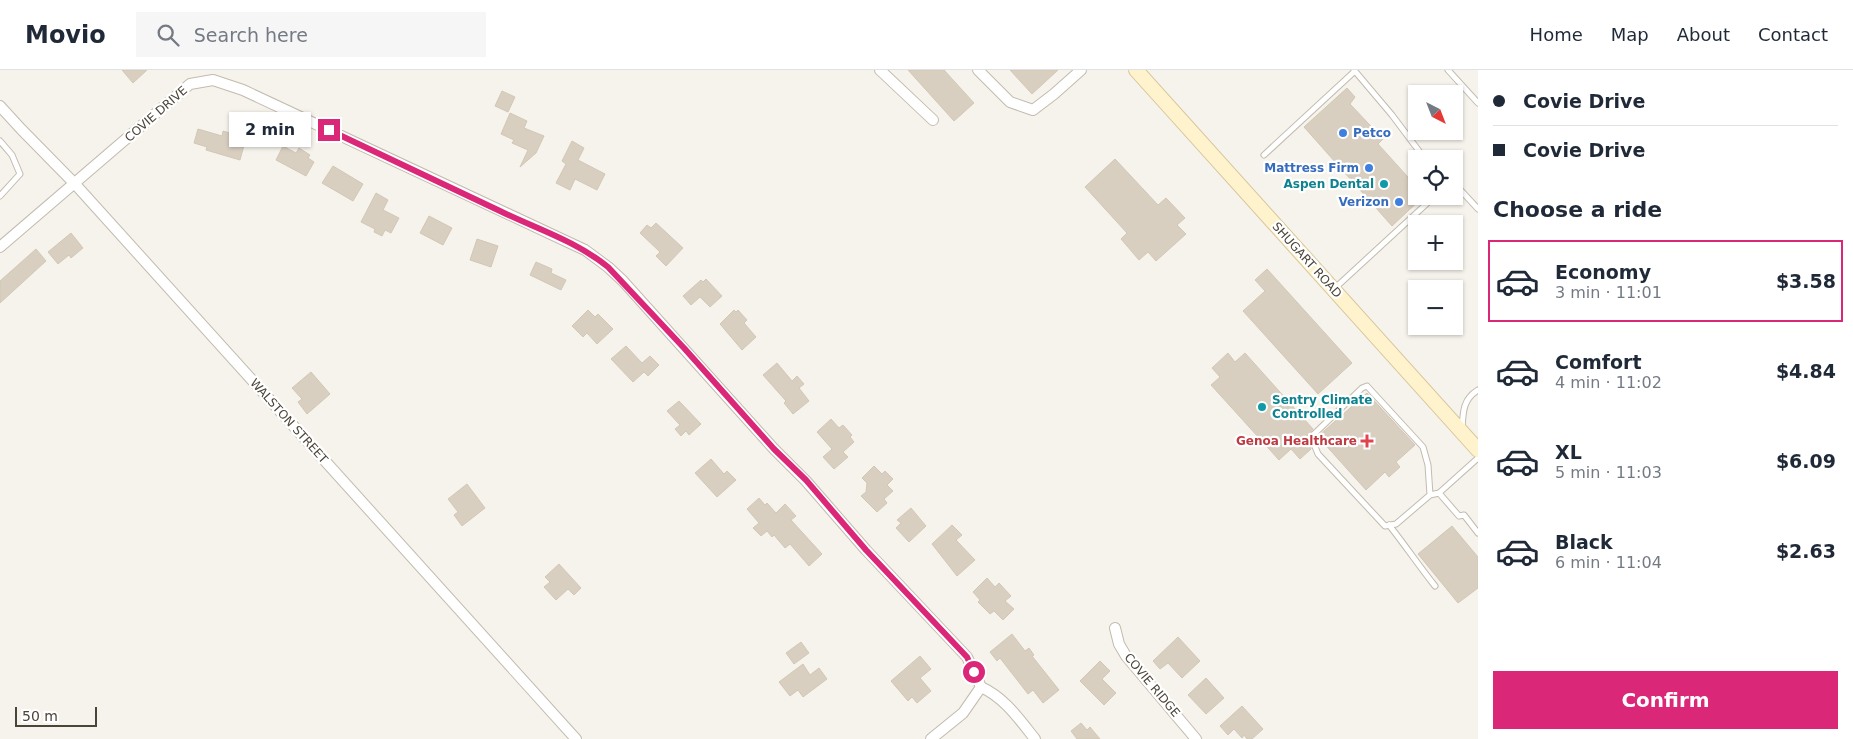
<!DOCTYPE html>
<meta charset="utf-8">
<style>
body{margin:0;font-family:"DejaVu Sans",sans-serif;background:#f6f6f7;color:#1f2937;height:100vh;display:flex;flex-direction:column;font-size:19px;white-space:nowrap}
*{box-sizing:border-box;margin:0}
p{font-size:16px;color:#747a83}
.icon{flex:none;width:28px;height:28px;fill:none;stroke:currentColor;stroke-width:2;stroke-linecap:round;stroke-linejoin:round}
.map{position:relative;flex:1;overflow:hidden}
.side{display:flex;flex-direction:column;background:#fff;width:375px}
.side>*{flex:none}
.top-card{display:grid;align-content:center;height:110px;padding:0 15px;background:#fff}
.needle{width:32px;rotate:138deg}
.controls{position:absolute;left:1408px;top:15px;display:grid;gap:10px}
.controls a{display:grid;place-items:center;width:55px;height:55px;border-radius:0px;background:#fff;box-shadow:0 1px 4px #0004;font-size:25px}
.scale{position:absolute;left:15px;bottom:12px;width:82px;box-sizing:border-box;padding-left:5px;border:2px solid #4b4439;border-top:0;font-size:14px;line-height:18px;white-space:nowrap;color:#4b4439;-webkit-text-stroke:4px #fff;paint-order:stroke}
.end{position:absolute;width:22px;height:22px;margin:-11px;border:6px solid #db2777;background:#fff;box-shadow:0 0 0 2px #fff}
.from{border-radius:50%}
.bubble{position:absolute;height:35px;border-radius:0px;background:#fff;box-shadow:0 1px 4px #0004;font-size:16px;font-weight:600;line-height:35px;text-align:center}
.top-card b{display:flex;align-items:center;gap:18px;height:48px;font-size:19px}
.top-card b+b{border-top:1px solid #e0e1e3}
.top-card i{width:12px;height:12px;background:#1f2937}
ul{padding:0;list-style:none}
li{display:flex;align-items:center;gap:15px;height:82px;margin:0 10px 8px;padding:0 5px;border:2px solid transparent;border-radius:0px}
li div{flex:1}
li b{display:block;font-size:19px}
li em{font-style:normal;font-weight:600}
li.current{border-color:#db2777}
li>.icon{width:45px;height:45px;stroke-width:1.5}
h2{padding:0 15px;font-size:22px;line-height:60px}
.action{display:flex;gap:10px;margin-top:auto;padding:10px 15px}
.action a{flex:1;height:58px;border-radius:0px;background:#db2777;color:#fff;font-size:20px;font-weight:600;line-height:58px;text-align:center}
header{display:flex;align-items:center;gap:30px;box-sizing:border-box;height:70px;padding:0 25px;background:#fff;border-bottom:1px solid #e0e1e3}
header strong{font-size:24px}
nav{display:flex;gap:28px;margin-inline-start:auto;font-size:18px}
.search{width:350px;height:45px;background:#f6f6f7;display:flex;align-items:center;gap:12px;box-sizing:border-box;padding:0 18px;border-radius:0px;color:#747a83;font-size:19px}
main{display:flex;flex:1;min-height:0}
.map>svg:first-child{display:block}
.building{fill:#d8cfc1;stroke:#d3c7b4}
.lines{fill:none;stroke-linecap:round;stroke-linejoin:round}
.lane-casing{stroke:#c2bbae;stroke-width:7}
.street-casing{stroke:#c2bbae;stroke-width:12}
.secondary-casing{stroke:#d6c79b;stroke-width:16}
.lane{stroke:#fff;stroke-width:5}
.street{stroke:#fff;stroke-width:10}
.secondary{stroke:#fff3cd;stroke-width:14}
.route{stroke:#db2777;stroke-width:6}
.shop-dot{fill:#3f7fe0;stroke:#fff;stroke-width:2}
.culture-dot{fill:#0f9aa8;stroke:#fff;stroke-width:2}
.health-dot{fill:#e0444e;stroke:#fff;stroke-width:2}
.labels{text-anchor:middle;stroke-width:4.5;stroke-linejoin:round;paint-order:stroke}
.street-label{font-size:12px;fill:#4b4439;stroke:#fff}
.shop-label{font-size:12px;font-weight:bold;fill:#366cbe;stroke:#fff;text-anchor:end}
.culture-label{font-size:12px;font-weight:bold;fill:#0d838f;stroke:#fff;text-anchor:end}
.health-label{font-size:12px;font-weight:bold;fill:#be3a42;stroke:#fff;text-anchor:end}
</style>
<header>
<strong>Movio</strong>
<div class="search"><svg class="icon" aria-label="search" viewBox="0 0 24 24"><circle cx="10" cy="10" r="6"/><path d="M15 15l6 6"/></svg>Search here</div>
<nav><a>Home</a><a>Map</a><a>About</a><a>Contact</a></nav>
</header>
<main>
<div class="map">
<svg width="1478" height="669" viewBox="0 0 1478 669">
<rect width="100%" height="100%" fill="#f6f3ec"/>
<path class="building" d="M122,0h25l-14,13z
M908,0h36l30,33 -20,18z
M1010,0h48l-26,24z
M1347,18l8,9 -5,7 33,35 -5,5 38,42v10h8l-32,30 -88,-99z
M502,21l13,6 -7,15 -13,-6z
M510,43l17,8 -3,7 20,8 -8,17 -16,14 8,-17 -16,-7 2,-3 -13,-6z
M198,59l24,7 1,-5 23,7 -6,22 -34,-10 1,-3 -13,-4z
M572,71l12,7 -6,12 27,14 -8,16 -22,-11 -5,11 -14,-7 10,-19 -4,-3z
M283,76l13,7 3,-5 11,7 -2,3 6,4 -8,14 -30,-16z
M1115,89l43,46 8,-7 19,20 -8,7 9,9 -30,27 -8,-9 -9,8 -18,-21 6,-6 -42,-46z
M333,96l30,18 -10,17 -31,-18z
M376,123l12,7 -5,10 16,8 -8,15 -6,-3 -3,6 -8,-4 1,-3 -14,-7z
M429,146l23,12 -9,17 -23,-12z
M656,153l27,25 -17,18 -10,-10 4,-4 -20,-19 7,-8 4,3z
M71,163l12,15 -12,10 -2,-3 -11,9 -10,-12z
M477,169l21,7 -7,21 -21,-7z
M36,179l10,12 -46,42v-22z
M536,192l16,7 -1,4 15,7 -5,10 -31,-15z
M1267,199l85,94 -34,31 -75,-83 22,-20 -10,-11z
M706,209l16,17 -12,11 -10,-10 -9,8 -8,-9 18,-16 2,2z
M588,240l7,7 3,-3 15,15 -16,15 -10,-11 -4,4 -11,-11z
M734,240l2,2 2,-2 9,10 -3,3 12,14 -14,13 -22,-26z
M626,276l16,17 8,-7 9,9 -11,11 -4,-4 -11,10 -22,-23z
M1228,283l7,9 10,-9 68,76 -6,8 4,12 -11,10 -9,-10 -12,11 -68,-75 9,-8 -8,-9z
M777,293l15,18 5,-5 7,8 -5,4 10,13 -16,13 -9,-11 2,-2 -23,-26z
M311,302l19,22 -23,20 -9,-12 4,-3 -10,-11z
M1367,323l48,52 -19,17 4,5 -11,10 -4,-5 -19,18 -45,-50 -3,3 -2,-5z
M679,331l22,23 -12,11 -3,-4 -5,5 -6,-7 5,-4 -13,-14z
M831,349l8,9 4,-3 9,10 -2,2 4,5 -11,10 5,5 -14,12 -11,-12 9,-8 -15,-17z
M711,389l13,15 3,-3 9,9 -19,17 -22,-24z
M874,396l8,8 3,-3 8,8 -6,6 6,6 -9,8 3,4 -10,9 -16,-16 5,-4 1,-9 -5,-5z
M467,414l18,24 -23,18 -8,-11 4,-3 -10,-13z
M759,428l6,7 2,-2 9,10 9,-9 11,12 -5,4 31,34 -13,12 -19,-22 -5,4 -11,-13 -2,2 -5,-6 -6,5 -8,-8 6,-5 -12,-14z
M911,438l15,18 -17,16 -13,-14 5,-5 -4,-3z
M952,455l10,10 -6,5 19,20 -18,16 -25,-32z
M1452,456l26,31v31l-20,15 -40,-49z
M559,494l22,24 -7,7 -6,-6 -12,11 -12,-13 6,-5 -5,-5z
M987,508l8,9 4,-4 12,13 -6,5 9,8 -11,11 -9,-9 -4,3 -12,-12 2,-2 -7,-8z
M1012,564l13,17 4,-3 5,7 -2,1 27,34 -16,13 -10,-13 -5,4 -28,-36 -3,3 -7,-9z
M1178,567l22,24 -18,17 -14,-15 -8,6 -7,-8z
M801,572l8,11 -15,11 -8,-11z
M920,586l11,13 -11,9 11,13 -14,12 -5,-6 -4,4 -17,-20z
M1100,591l10,10 -8,8 14,14 -12,12 -24,-24z
M803,594l7,11 9,-7 8,11 -24,18 -5,-7 -8,6 -11,-14z
M1206,608l18,20 -18,16 -18,-19z
M1242,636l21,23 -11,10h-5l-3,-4 -2,3 -8,-9 -6,6 -8,-9z
M1081,653l6,7 3,-3 10,12h-23l-6,-8z"/>
<g class="lines">
<defs>
<path id="lane" d="M1354,0l38,45 33,44
M1448,0l30,33
M0,71l12,14 8,19 -20,22
M1264,85l91,-84
M1454,113l24,26
M1334,219l101,-93
M1462,359c1,-17 1,-30 16,-39
M1478,388l-39,35 20,23 5,-1 14,18
M1430,425l-2,-30 -5,-18 -56,-61 -5,2 -51,49 7,17 67,72 11,-2 34,-29 9,-2
M1389,455c16,20 30,41 46,61"/>
<path id="street" d="M880,0l53,50
M978,0l32,32 23,8 21,-16 27,-24
M0,36l21,23 54,55 501,555
M0,177l190,-163 23,-4 30,10 342,160 23,17 15,14 151,168 32,32 60,69 101,107 14,30 -18,26 -32,26
M1115,558l4,16 7,12 70,83
M981,617c24,11 38,32 54,52"/>
<path id="secondary" d="M1136,0l342,380"/>
</defs>
<use href="#lane" class="lane-casing"/>
<use href="#street" class="street-casing"/>
<use href="#secondary" class="secondary-casing"/>
<use href="#lane" class="lane"/>
<use href="#street" class="street"/>
<use href="#secondary" class="secondary"/>
</g>
<g class="lines">
<path class="route" d="M329,60c57,27 114,54 171,81 37,18 76,30 108,56l76,81 90,101 32,31 60,70 101,107 7,15"/>
</g>
<g class="shop-dot">
<circle cx="1343" cy="63" r="5"/>
<circle cx="1369" cy="98" r="5"/>
<circle cx="1399" cy="132" r="5"/>
</g>
<g class="culture-dot">
<circle cx="1384" cy="114" r="5"/>
<circle cx="1262" cy="337" r="5"/>
</g>
<path class="health-dot" d="M1364.5 363.5h5v5h5v5h-5v5h-5v-5h-5v-5h5z"/>
<g class="labels">
<g class="street-label">
<text transform="translate(156 44) rotate(-41)" y="4">COVIE DRIVE</text>
<text transform="translate(1307 190) rotate(48)" y="4">SHUGART ROAD</text>
<text transform="translate(289 351) rotate(48)" y="4">WALSTON STREET</text>
<text transform="translate(1152 615) rotate(50)" y="4">COVIE RIDGE</text>
</g>
<g class="shop-label">
<text x="1353" y="67" text-anchor="start">Petco</text>
<text x="1359" y="102">Mattress Firm</text>
<text x="1389" y="136">Verizon</text>
</g>
<g class="culture-label">
<text x="1374" y="118">Aspen Dental</text>
<text x="1272" y="334" text-anchor="start">Sentry Climate<tspan x="1272" dy="14">Controlled</tspan></text>
</g>
<g class="health-label">
<text x="1357" y="375">Genoa Healthcare</text>
</g>
</g>
</svg>
<div class="controls">
<a><svg class="needle" viewBox="-14 -14 28 28"><path d="M0-13l5 13h-10z" fill="#e53935"/><path d="M0 13l5-13h-10z" fill="#747a83"/></svg></a>
<a><svg class="icon" aria-label="locate" viewBox="0 0 24 24"><circle cx="12" cy="12" r="6"/><path d="M12 2v4M12 18v4M2 12h4M18 12h4"/></svg></a>
<a>+</a>
<a>−</a>
</div>
<div class="scale">50 m</div>
<i class="end from" style="left:974px;top:602px"></i>
<i class="end" style="left:329px;top:60px"></i>
<div class="bubble" style="left:229px;top:42px;width:82px">2 min</div>
</div>
<section class="side">
<div class="top-card">
<b><i class="from"></i>Covie Drive</b>
<b><i></i>Covie Drive</b>
</div>
<h2>Choose a ride</h2>
<ul>
<li class="current"><svg class="icon" aria-label="car" viewBox="0 0 24 24"><path d="M5 17H2v-5l4-1 3-4h7l3 4 3 1v5h-3M9 17h6M6 11h13"/><circle cx="7" cy="17" r="2"/><circle cx="17" cy="17" r="2"/></svg><div><b>Economy</b><p>3 min · 11:01</p></div><em>$3.58</em></li>
<li><svg class="icon" aria-label="car" viewBox="0 0 24 24"><path d="M5 17H2v-5l4-1 3-4h7l3 4 3 1v5h-3M9 17h6M6 11h13"/><circle cx="7" cy="17" r="2"/><circle cx="17" cy="17" r="2"/></svg><div><b>Comfort</b><p>4 min · 11:02</p></div><em>$4.84</em></li>
<li><svg class="icon" aria-label="car" viewBox="0 0 24 24"><path d="M5 17H2v-5l4-1 3-4h7l3 4 3 1v5h-3M9 17h6M6 11h13"/><circle cx="7" cy="17" r="2"/><circle cx="17" cy="17" r="2"/></svg><div><b>XL</b><p>5 min · 11:03</p></div><em>$6.09</em></li>
<li><svg class="icon" aria-label="car" viewBox="0 0 24 24"><path d="M5 17H2v-5l4-1 3-4h7l3 4 3 1v5h-3M9 17h6M6 11h13"/><circle cx="7" cy="17" r="2"/><circle cx="17" cy="17" r="2"/></svg><div><b>Black</b><p>6 min · 11:04</p></div><em>$2.63</em></li>
</ul>
<div class="action"><a>Confirm</a></div>
</section>
</main>
